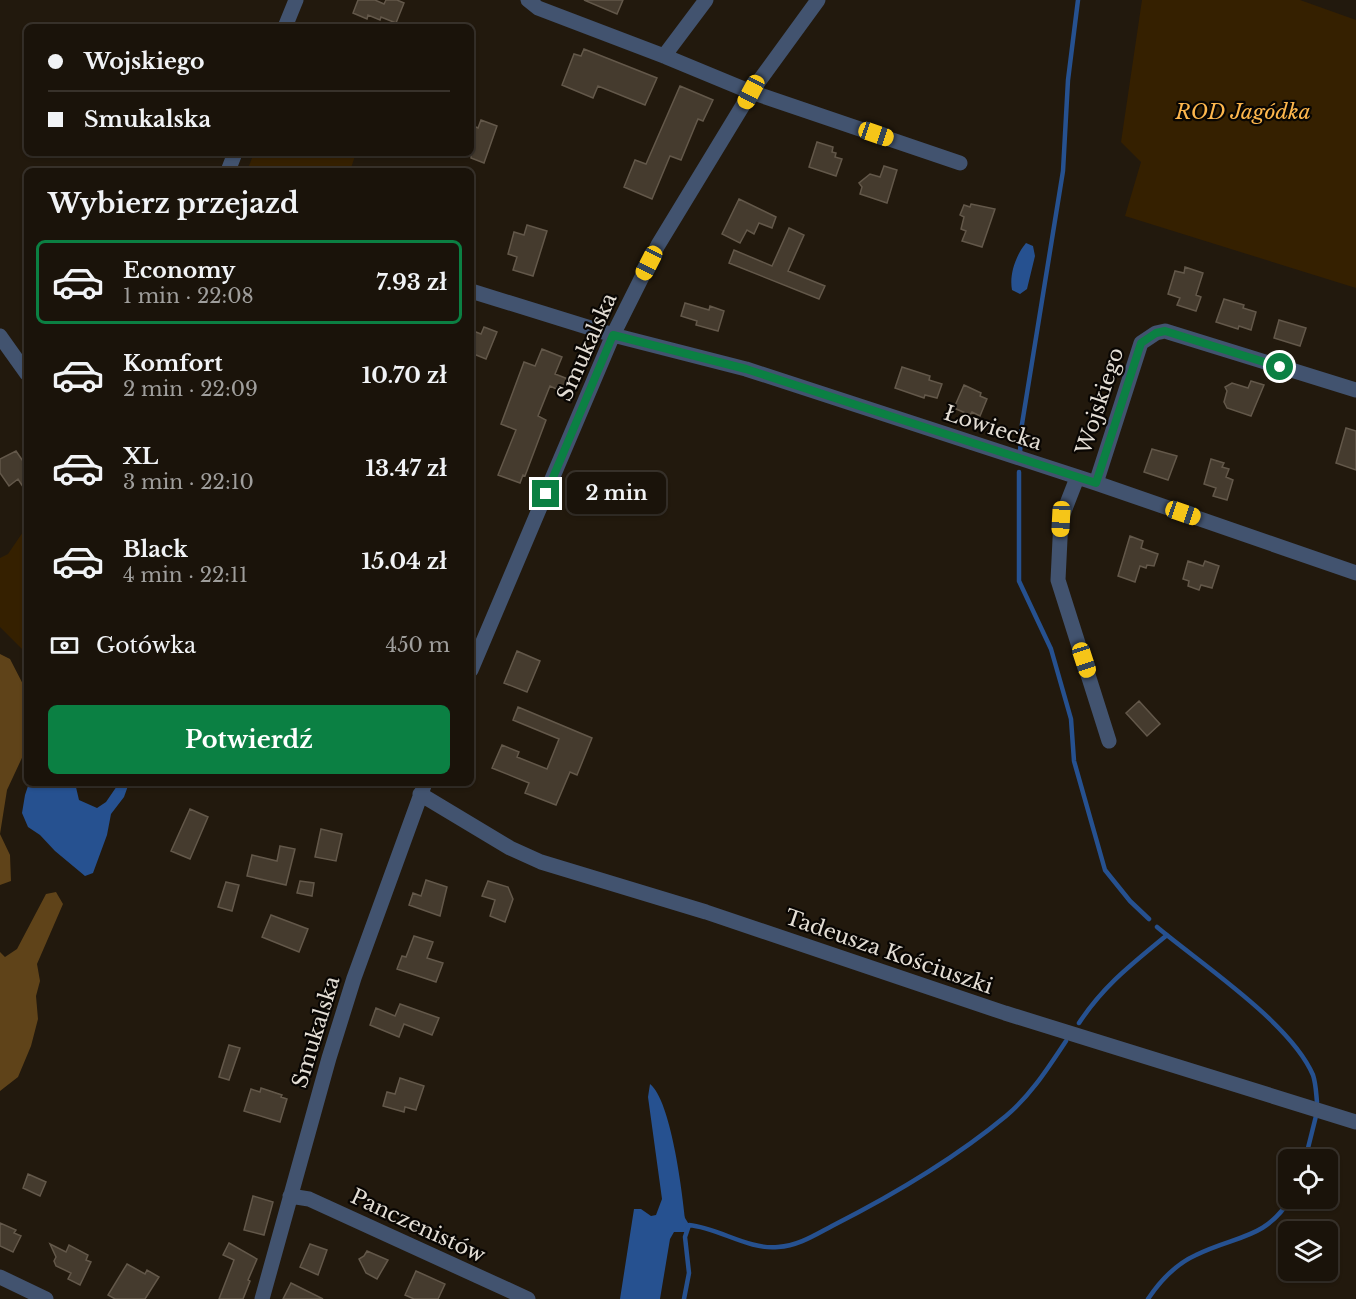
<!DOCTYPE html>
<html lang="pl">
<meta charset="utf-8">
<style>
body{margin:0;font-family:"Libre Baskerville",serif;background:#272018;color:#f1f3f6;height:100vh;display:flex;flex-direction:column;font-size:22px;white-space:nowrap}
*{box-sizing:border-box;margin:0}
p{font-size:20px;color:#9f9e9c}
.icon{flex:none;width:33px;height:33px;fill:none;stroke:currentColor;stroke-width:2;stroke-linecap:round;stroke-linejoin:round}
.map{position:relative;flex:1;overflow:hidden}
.side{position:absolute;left:24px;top:168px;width:450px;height:618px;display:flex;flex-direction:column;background:#1a130a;border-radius:9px;box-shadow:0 2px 4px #0004,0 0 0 2px #38322b}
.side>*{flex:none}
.top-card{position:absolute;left:24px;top:24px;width:450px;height:132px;border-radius:9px;box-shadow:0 2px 4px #0004,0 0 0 2px #38322b;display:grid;align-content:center;height:132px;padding:0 24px;background:#1a130a}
.controls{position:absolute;left:1278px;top:1149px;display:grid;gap:12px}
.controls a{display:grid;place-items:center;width:60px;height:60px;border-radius:9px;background:#1a130a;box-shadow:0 2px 4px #0004,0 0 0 2px #38322b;font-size:30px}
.end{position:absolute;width:27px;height:27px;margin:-14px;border:8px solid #0b8043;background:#fff;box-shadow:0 0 0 3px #fff}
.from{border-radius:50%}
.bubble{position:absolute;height:42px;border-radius:9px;background:#1a130a;box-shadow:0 2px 4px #0004,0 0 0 2px #38322b;font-size:20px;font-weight:700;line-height:42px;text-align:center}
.car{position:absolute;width:18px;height:36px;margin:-18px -9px;border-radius:8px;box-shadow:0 0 4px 2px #0007;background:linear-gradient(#f5c518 24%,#345 0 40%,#f5c518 0 76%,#345 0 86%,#f5c518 0)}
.top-card b{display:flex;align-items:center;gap:21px;height:57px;font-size:22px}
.top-card b+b{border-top:2px solid #38322b}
.top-card i{width:15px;height:15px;background:#f1f3f6}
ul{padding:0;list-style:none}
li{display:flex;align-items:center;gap:18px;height:84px;margin:0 12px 9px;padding:0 12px;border:3px solid transparent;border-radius:9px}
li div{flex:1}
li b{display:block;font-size:22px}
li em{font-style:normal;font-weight:700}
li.selected{border-color:#0b8043}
li>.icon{width:54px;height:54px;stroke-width:1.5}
h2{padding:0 24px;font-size:27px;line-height:72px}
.pay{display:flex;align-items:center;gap:15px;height:66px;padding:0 24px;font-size:22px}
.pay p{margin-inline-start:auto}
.button{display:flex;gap:12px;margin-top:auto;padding:12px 24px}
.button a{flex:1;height:69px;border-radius:9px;background:#0b8043;color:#fff;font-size:24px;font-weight:700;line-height:69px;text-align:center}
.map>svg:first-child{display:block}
.green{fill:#352000}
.forest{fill:#5f4319}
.water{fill:#265190}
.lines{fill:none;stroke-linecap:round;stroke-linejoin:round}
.stream{stroke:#265190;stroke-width:4.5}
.building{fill:#453b2e;stroke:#63584a;stroke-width:1.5}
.street{stroke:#42536f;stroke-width:15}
.route{stroke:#0b8043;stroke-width:8}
.labels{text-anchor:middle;stroke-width:4.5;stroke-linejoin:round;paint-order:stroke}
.park-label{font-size:21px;font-style:italic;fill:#feb74d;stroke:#090603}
.street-label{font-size:21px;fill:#e4ded5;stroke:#090603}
</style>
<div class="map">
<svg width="1356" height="1299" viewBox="0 0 1356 1299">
<rect width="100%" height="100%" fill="#22190d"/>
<path class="green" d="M1142,0h158l56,20v268l-231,-72 16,-54 -20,-20z
M254,153h102l-6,18h-103z
M27,526v128l-27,-27v-69l8,-4z"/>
<path class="forest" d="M0,654l10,5 17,33v55l-20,43 -7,44 10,21 1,26 -11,4z
M56,892l7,12 -26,60 3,17 -4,15 2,23 -7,27 -13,31 -18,14v-139l5,5 12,-8 29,-55z"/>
<path class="water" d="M1026,243l7,3 2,10 -8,33 -7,5 -8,-4c-3,-16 4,-35 14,-47z
M29,783h46l4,17 18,8 9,-6 13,-19h10l-5,14 -13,17 -4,21 -14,38 -8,3 -30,-25 -15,-16 -12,-8 -6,-14 3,-18z
M650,1084c21,17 32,106 35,134l5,8 -3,6h-13l-4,7 -10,60h-40l14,-90h7l10,7 5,-1 6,-16 -14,-102z"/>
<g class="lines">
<path class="stream" d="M1020,452l2,-28 41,-253 5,-91 10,-80
M1019,472v109l32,68 20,70 3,42 31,109 25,31 19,18
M1157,927c44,37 134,96 156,148 3,9 3,18 4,27
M1079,1023c25,-38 53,-59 88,-88
M1305,1160l11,-44
M684,1299l5,-26 -4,-36 4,-12c30,3 59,25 89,22 20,-1 37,-12 54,-21 61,-31 122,-67 174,-110 25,-21 42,-48 60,-75
M1148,1299c12,-18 28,-35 48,-44 40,-20 69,-15 95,-57"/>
</g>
<path class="building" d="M358,0h17l9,4 2,-4h11l7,3 -8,20 -15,-6 -1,3 -12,-5 -1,4 -14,-6z
M584,0h39l-6,14z
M584,49l73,29 -12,27 -47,-19 -5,12 -31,-13 12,-31 7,2z
M680,86l33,14 -10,21 -5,-2 -17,41 -11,-4 -18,43 -28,-12 11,-27 11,4z
M481,120l16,6 -13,37 -13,-5v-33l7,3z
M817,142l16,5 -1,5 4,1 -1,4 7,2 -6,17 -27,-9z
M884,166l13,4 -10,33 -27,-9 2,-7 -3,-4 11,-9 10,3z
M739,199l37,18 -4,11 -13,-5 -5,11 -7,-4 -7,13 -18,-9z
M971,204l24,5 -13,38 -20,-6 4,-10 -5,-2 3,-12 -4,-2 4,-10 6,2z
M527,225l20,6 -14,45 -20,-6 4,-13 -9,-3 6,-22 10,3z
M789,228l15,7 -16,36 37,15 -6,13 -90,-36 5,-13 38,16z
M1185,267l18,6 -7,22 5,2 -5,14 -19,-6 3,-7 -12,-4 7,-23 9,2z
M1224,299l20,6 -1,3 13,4 -5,18 -12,-4 -1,3 -22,-7z
M685,303l24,7 1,-4 14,5 -6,20 -22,-6 1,-4 -16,-5z
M1279,320l27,8 -6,18 -26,-8z
M484,327l13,5 -11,27 -15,-6v-23l10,4z
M542,349l20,8 -7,17 13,5 -5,13 -13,-6 -12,30 8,4 -21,56 -2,-1 -3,8 -22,-8 18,-45 -15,-6 23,-62 11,4z
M902,367l28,9 -1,4 13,4 -5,14 -12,-3 -1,3 -29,-10z
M1251,381l13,4 -13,31 -24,-8 -3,-6 3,-11 -2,-4 7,-4 16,5z
M964,385l17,8 -1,3 7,3 -7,17 -8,-4 -2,3 -16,-7z
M1346,428l10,3v39l-20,-7z
M1152,449l25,7 -9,24 -24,-8z
M16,451l11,16v26l-9,-14 -9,7 -9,-13v-14z
M1211,459l13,4 -2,4 7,2 -3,8 7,3 -6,20 -14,-4 3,-8 -12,-4z
M1130,536l13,5 -2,7 17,6 -4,12 -7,-1 -1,3 -6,-2 -5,16 -17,-6z
M1188,561l15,5 2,-5 14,5 -7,22 -11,-3 -2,5 -11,-4 1,-5 -6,-2z
M517,651l23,10 -13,31 -23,-9z
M1139,701l21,23 -13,12 -21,-23z
M518,707l74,31 -15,37 -7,-3 -14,33 -31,-12 4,-10 -37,-15 10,-23 17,7 -2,5 30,12 12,-30 -46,-19z
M190,809l18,8 -18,42 -19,-8z
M321,829l21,5 -6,27 -21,-4z
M280,846l15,3 -9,36 -39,-9 5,-21 25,6z
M426,880l21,7 -7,29 -31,-11 4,-12 8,3z
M300,881l14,2 -2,13 -15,-3z
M488,881l20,6 5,12 -8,23 -15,-6 5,-16 -13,-4z
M226,882l13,3 -7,26 -14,-4z
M271,915l37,14 -9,23 -37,-15z
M414,936l19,6 -6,16 16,5 -7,19 -39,-13 5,-13 4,1z
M400,1004l39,14 -7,17 -28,-11 -5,13 -29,-12 6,-17 19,8z
M229,1045l11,3 -11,32 -10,-3z
M400,1078l24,8 -8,24 -11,-3 -1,5 -21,-6 4,-14 8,2z
M261,1088l21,7 -1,2 6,2 -7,23 -36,-11 7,-22 9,3z
M28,1174l18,8 -6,14 -17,-8z
M253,1196l20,6 -9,33 -20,-5z
M0,1223l16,7 -2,3 7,3 -8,16 -13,-6z
M229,1243l28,16 -9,21 2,1 -7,18h-24l15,-39 -11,-5z
M50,1244l16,8 3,-7 19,10 -2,5 5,2 -11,23 -12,-6 3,-6 -15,-7 -2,-5 2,-4z
M310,1244l17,6 -9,25 -18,-8z
M367,1251l21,9 -11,19 -11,-6 -7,-14 5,-3z
M127,1264l18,10 2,-4 12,7 -14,22h-30l-7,-4z
M416,1271l29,13 -7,15h-24l-9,-4z
M291,1283l32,16h-40z"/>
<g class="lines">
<path class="street" d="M528,0l10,8 126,48 87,36 209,71
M285,27l11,-27
M664,56l42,-56
M228,171l7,-18
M471,291l142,44 133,34 350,114 260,90
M0,336l27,38
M1077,478l-16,41 -3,61 51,161
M1096,483l45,-140 15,-10 9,-2 191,59
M471,670l142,-335 45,-90 93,-153 67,-92
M420,794l90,54 31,14 165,50 299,101 351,109
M290,1196l19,3 219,100
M0,1277l46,22
M262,1299l67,-241 25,-80 71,-195"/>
</g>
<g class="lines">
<path class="route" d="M546,494l67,-159 133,34 350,114 45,-140 15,-10 9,-2 115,36"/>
</g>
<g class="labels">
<g class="park-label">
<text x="1243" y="119">ROD Jagódka</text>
</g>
<g class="street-label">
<text transform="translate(587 347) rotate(-66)" y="7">Smukalska</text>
<text transform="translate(1100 401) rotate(-72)" y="7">Wojskiego</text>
<text transform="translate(993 428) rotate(18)" y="7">Łowiecka</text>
<text transform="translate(889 952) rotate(19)" y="7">Tadeusza Kościuszki</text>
<text transform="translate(316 1032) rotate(-73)" y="7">Smukalska</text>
<text transform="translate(418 1226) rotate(25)" y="7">Panczenistów</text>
</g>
</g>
</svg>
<div class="controls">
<a><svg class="icon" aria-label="locate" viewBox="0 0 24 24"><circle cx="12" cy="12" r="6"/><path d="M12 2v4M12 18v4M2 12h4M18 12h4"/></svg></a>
<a><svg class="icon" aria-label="layers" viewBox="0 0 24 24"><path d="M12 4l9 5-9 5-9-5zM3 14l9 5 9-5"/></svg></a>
</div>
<i class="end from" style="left:1280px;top:367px"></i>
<i class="end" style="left:546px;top:494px"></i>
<div class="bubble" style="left:567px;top:472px;width:99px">2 min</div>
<i class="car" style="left:751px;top:92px;rotate:208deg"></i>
<i class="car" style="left:876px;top:134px;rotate:109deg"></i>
<i class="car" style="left:649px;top:263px;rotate:207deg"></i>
<i class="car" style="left:1183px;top:513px;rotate:109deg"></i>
<i class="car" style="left:1061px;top:519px;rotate:183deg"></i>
<i class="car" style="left:1084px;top:660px;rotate:162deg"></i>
<div class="top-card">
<b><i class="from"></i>Wojskiego</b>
<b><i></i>Smukalska</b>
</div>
<section class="side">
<h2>Wybierz przejazd</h2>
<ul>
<li class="selected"><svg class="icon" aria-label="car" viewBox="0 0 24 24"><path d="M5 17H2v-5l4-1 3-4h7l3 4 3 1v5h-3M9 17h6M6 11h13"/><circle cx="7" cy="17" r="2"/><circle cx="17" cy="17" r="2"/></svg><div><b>Economy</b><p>1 min · 22:08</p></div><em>7.93 zł</em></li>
<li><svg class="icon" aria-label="car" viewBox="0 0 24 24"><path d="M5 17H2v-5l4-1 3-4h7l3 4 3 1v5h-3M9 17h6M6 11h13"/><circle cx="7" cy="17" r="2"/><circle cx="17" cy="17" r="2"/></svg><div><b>Komfort</b><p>2 min · 22:09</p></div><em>10.70 zł</em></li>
<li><svg class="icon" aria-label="car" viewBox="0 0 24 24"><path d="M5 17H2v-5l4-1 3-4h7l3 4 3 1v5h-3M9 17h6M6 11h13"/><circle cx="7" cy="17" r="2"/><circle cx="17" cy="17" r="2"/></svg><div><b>XL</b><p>3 min · 22:10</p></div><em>13.47 zł</em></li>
<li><svg class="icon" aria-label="car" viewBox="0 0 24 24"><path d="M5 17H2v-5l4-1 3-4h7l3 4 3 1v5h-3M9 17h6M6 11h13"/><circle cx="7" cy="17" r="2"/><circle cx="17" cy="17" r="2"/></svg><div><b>Black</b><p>4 min · 22:11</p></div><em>15.04 zł</em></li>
</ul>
<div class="pay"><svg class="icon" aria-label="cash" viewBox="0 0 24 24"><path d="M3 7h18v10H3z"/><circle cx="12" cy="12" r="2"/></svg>Gotówka<p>450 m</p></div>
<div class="button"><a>Potwierdź</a></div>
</section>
</div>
